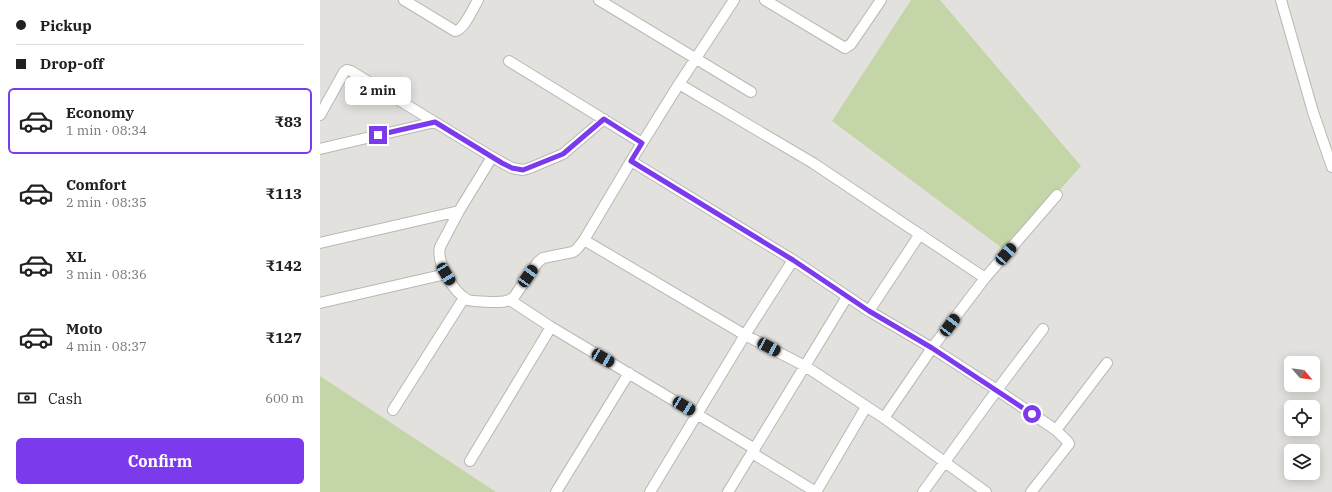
<!DOCTYPE html>
<meta charset="utf-8">
<style>
body{margin:0;font-family:"IBM Plex Serif",serif;background:#f6f6f6;color:#202124;height:100vh;display:flex;flex-direction:column;font-size:15px;white-space:nowrap}
*{box-sizing:border-box;margin:0}
p{font-size:13px;color:#757577}
.icon{flex:none;width:22px;height:22px;fill:none;stroke:currentColor;stroke-width:2;stroke-linecap:round;stroke-linejoin:round}
.map{position:relative;flex:1;overflow:hidden}
.drawer{display:flex;flex-direction:column;background:#fff;width:320px}
.drawer>*{flex:none}
.top-card{display:grid;align-content:center;height:88px;padding:0 16px;background:#fff}
.needle{width:26px;rotate:118deg}
.buttons{position:absolute;left:964px;top:356px;display:grid;gap:8px}
.buttons a{display:grid;place-items:center;width:36px;height:36px;border-radius:6px;background:#fff;box-shadow:0 2px 10px #0003;font-size:20px}
.end{position:absolute;width:18px;height:18px;margin:-9px;border:5px solid #7c3aed;background:#fff;box-shadow:0 0 0 2px #fff}
.from{border-radius:50%}
.bubble{position:absolute;height:28px;border-radius:6px;background:#fff;box-shadow:0 2px 10px #0003;font-size:13px;font-weight:800;line-height:28px;text-align:center}
.car{position:absolute;width:12px;height:24px;margin:-12px -6px;border-radius:5px;box-shadow:0 0 3px 1px #0007;background:linear-gradient(#222 24%,#8ab4d8 0 40%,#222 0 76%,#8ab4d8 0 86%,#222 0)}
.top-card b{display:flex;align-items:center;gap:14px;height:38px;font-size:15px}
.top-card b+b{border-top:1px solid #e0e0e0}
.top-card i{width:10px;height:10px;background:#202124}
ul{padding:0;list-style:none}
li{display:flex;align-items:center;gap:12px;height:66px;margin:0 8px 6px;padding:0 8px;border:2px solid transparent;border-radius:6px}
li div{flex:1}
li b{display:block;font-size:15px}
li em{font-style:normal;font-weight:800}
li.on{border-color:#7c3aed}
li>.icon{width:36px;height:36px;stroke-width:1.5}
.pay{display:flex;align-items:center;gap:10px;height:44px;padding:0 16px;font-size:15px}
.pay p{margin-inline-start:auto}
.action{display:flex;gap:8px;margin-top:auto;padding:8px 16px}
.action a{flex:1;height:46px;border-radius:6px;background:#7c3aed;color:#fff;font-size:16px;font-weight:800;line-height:46px;text-align:center}
main{display:flex;flex:1;min-height:0}
.map>svg:first-child{display:block}
.green{fill:#c4d6a8}
.lines{fill:none;stroke-linecap:round;stroke-linejoin:round}
.minor-casing{stroke:#b9b8b4;stroke-width:12}
.minor{stroke:#fff;stroke-width:10}
.route{stroke:#7c3aed;stroke-width:5}
</style>
<main>
<section class="drawer">
<div class="top-card">
<b><i class="from"></i>Pickup</b>
<b><i></i>Drop-off</b>
</div>
<ul>
<li class="on"><svg class="icon" aria-label="car" viewBox="0 0 24 24"><path d="M5 17H2v-5l4-1 3-4h7l3 4 3 1v5h-3M9 17h6M6 11h13"/><circle cx="7" cy="17" r="2"/><circle cx="17" cy="17" r="2"/></svg><div><b>Economy</b><p>1 min · 08:34</p></div><em>₹83</em></li>
<li><svg class="icon" aria-label="car" viewBox="0 0 24 24"><path d="M5 17H2v-5l4-1 3-4h7l3 4 3 1v5h-3M9 17h6M6 11h13"/><circle cx="7" cy="17" r="2"/><circle cx="17" cy="17" r="2"/></svg><div><b>Comfort</b><p>2 min · 08:35</p></div><em>₹113</em></li>
<li><svg class="icon" aria-label="car" viewBox="0 0 24 24"><path d="M5 17H2v-5l4-1 3-4h7l3 4 3 1v5h-3M9 17h6M6 11h13"/><circle cx="7" cy="17" r="2"/><circle cx="17" cy="17" r="2"/></svg><div><b>XL</b><p>3 min · 08:36</p></div><em>₹142</em></li>
<li><svg class="icon" aria-label="car" viewBox="0 0 24 24"><path d="M5 17H2v-5l4-1 3-4h7l3 4 3 1v5h-3M9 17h6M6 11h13"/><circle cx="7" cy="17" r="2"/><circle cx="17" cy="17" r="2"/></svg><div><b>Moto</b><p>4 min · 08:37</p></div><em>₹127</em></li>
</ul>
<div class="pay"><svg class="icon" aria-label="cash" viewBox="0 0 24 24"><path d="M3 7h18v10H3z"/><circle cx="12" cy="12" r="2"/></svg>Cash<p>600 m</p></div>
<div class="action"><a>Confirm</a></div>
</section>
<div class="map">
<svg width="1012" height="492" viewBox="0 0 1012 492">
<rect width="100%" height="100%" fill="#e3e1dd"/>
<path class="green" d="M591,0h29l141,166 -75,85 -174,-130z
M0,376l176,116h-176z"/>
<g class="lines">
<defs>
<path id="minor" d="M84,0l51,31c9,-1 18,-23 23,-31
M279,0l152,92
M445,0l80,48 6,-4 30,-44
M961,0l32,112 19,55
M189,61l133,82
M359,84l134,79 172,115
M0,115l24,-43 3,-2 4,1 141,86 20,11 11,2 7,-2 33,-14 41,-35
M0,149l115,-27
M172,157l-33,54 -19,36c-4,16 14,46 28,53 7,2 15,1 22,2 9,0 17,1 24,-5l24,-35 5,-4 30,-6 4,-3 7,-9 47,-79 48,-77 55,-84
M311,161l162,99 76,51 63,37 65,42 59,40 12,12 1,2 -38,48
M264,240l161,95 60,31 79,52 102,74
M0,243l139,-32
M190,300l41,27 204,122
M0,303l126,-29
M549,311l51,-77
M73,410l71,-112
M564,418l48,-70 53,-70 72,-83
M736,430l51,-67
M432,453l64,39
M150,461l81,-134
M236,492l73,-119
M330,492l95,-157 48,-75
M408,492l119,-195
M496,492l50,-85
M603,492l74,-102 46,-61"/>
</defs>
<use href="#minor" class="minor-casing"/>
<use href="#minor" class="minor"/>
</g>
<g class="lines">
<path class="route" d="M58,135l57,-13 67,41 10,5 11,2 40,-16 41,-35 38,24 -11,18 162,99 76,51 63,37 100,66"/>
</g>
</svg>
<div class="buttons">
<a><svg class="needle" viewBox="-14 -14 28 28"><path d="M0-13l5 13h-10z" fill="#e53935"/><path d="M0 13l5-13h-10z" fill="#757577"/></svg></a>
<a><svg class="icon" aria-label="locate" viewBox="0 0 24 24"><circle cx="12" cy="12" r="6"/><path d="M12 2v4M12 18v4M2 12h4M18 12h4"/></svg></a>
<a><svg class="icon" aria-label="layers" viewBox="0 0 24 24"><path d="M12 4l9 5-9 5-9-5zM3 14l9 5 9-5"/></svg></a>
</div>
<i class="end from" style="left:712px;top:414px"></i>
<i class="end" style="left:58px;top:135px"></i>
<div class="bubble" style="left:25px;top:77px;width:66px">2 min</div>
<i class="car" style="left:686px;top:254px;rotate:41deg"></i>
<i class="car" style="left:126px;top:274px;rotate:149deg"></i>
<i class="car" style="left:208px;top:276px;rotate:35deg"></i>
<i class="car" style="left:630px;top:325px;rotate:37deg"></i>
<i class="car" style="left:449px;top:347px;rotate:118deg"></i>
<i class="car" style="left:283px;top:358px;rotate:120deg"></i>
<i class="car" style="left:364px;top:406px;rotate:121deg"></i>
</div>
</main>
